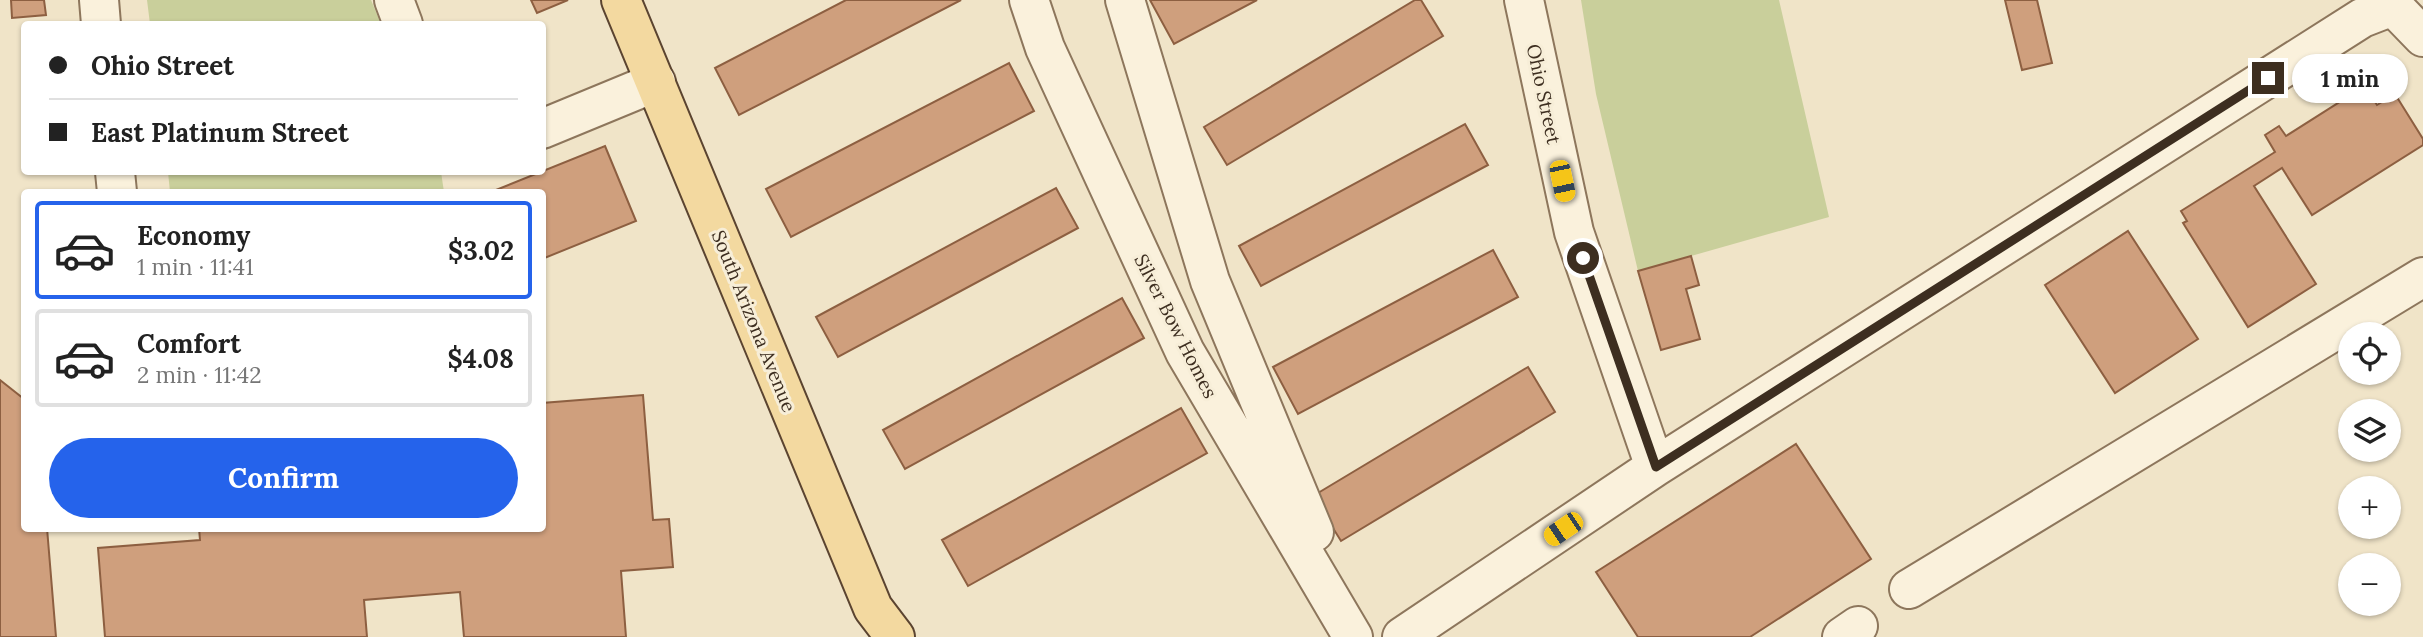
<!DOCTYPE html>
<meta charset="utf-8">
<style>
body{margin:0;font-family:Lora,serif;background:#f2f2f2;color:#222;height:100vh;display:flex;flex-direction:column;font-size:26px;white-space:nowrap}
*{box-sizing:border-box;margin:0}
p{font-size:23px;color:#767676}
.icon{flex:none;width:38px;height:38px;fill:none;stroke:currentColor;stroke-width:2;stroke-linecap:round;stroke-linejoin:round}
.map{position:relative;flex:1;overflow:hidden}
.drawer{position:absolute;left:21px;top:189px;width:525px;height:343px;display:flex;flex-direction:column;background:#fff;border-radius:7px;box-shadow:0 2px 5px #0004}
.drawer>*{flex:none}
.guide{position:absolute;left:21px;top:21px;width:525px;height:154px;border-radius:7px;box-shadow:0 2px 5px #0004;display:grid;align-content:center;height:154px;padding:0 28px;background:#fff}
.buttons{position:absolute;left:2338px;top:322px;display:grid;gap:14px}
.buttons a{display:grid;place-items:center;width:63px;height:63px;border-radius:50%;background:#fff;box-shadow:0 2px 5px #0004;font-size:35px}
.end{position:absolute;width:32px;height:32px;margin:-16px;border:9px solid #3d2e20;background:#fff;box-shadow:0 0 0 4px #fff}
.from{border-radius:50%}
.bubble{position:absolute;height:49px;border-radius:24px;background:#fff;box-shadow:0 2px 5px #0004;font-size:23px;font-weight:700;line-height:49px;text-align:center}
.car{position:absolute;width:21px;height:42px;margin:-21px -10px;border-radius:9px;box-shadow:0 0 5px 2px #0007;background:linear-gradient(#f5c518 24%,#345 0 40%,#f5c518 0 76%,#345 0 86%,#f5c518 0)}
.guide b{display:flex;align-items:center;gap:24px;height:66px;font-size:26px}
.guide b+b{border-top:2px solid #e0e0e0}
.guide i{width:18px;height:18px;background:#222}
ul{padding:12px 0 0;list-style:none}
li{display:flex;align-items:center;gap:21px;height:98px;margin:0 14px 10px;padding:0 14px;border:4px solid #e0e0e0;border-radius:7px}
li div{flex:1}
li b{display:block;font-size:26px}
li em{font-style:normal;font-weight:700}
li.on{border-color:#2563eb}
li>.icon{width:63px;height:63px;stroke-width:1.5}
.button{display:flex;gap:14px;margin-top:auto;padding:14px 28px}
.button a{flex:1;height:80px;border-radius:42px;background:#2563eb;color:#fff;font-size:28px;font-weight:700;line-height:80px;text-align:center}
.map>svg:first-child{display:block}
.green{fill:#c9cf9b}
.building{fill:#cf9f7d;stroke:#8d5f41;stroke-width:2}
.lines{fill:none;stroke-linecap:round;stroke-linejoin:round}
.minor-casing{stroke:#8d765c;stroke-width:42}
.major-casing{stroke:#5b4430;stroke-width:42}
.minor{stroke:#faf1dc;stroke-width:38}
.major{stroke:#f3d9a0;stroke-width:38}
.route{stroke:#3d2e20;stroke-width:9}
.labels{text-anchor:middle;stroke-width:6;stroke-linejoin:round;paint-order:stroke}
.street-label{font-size:19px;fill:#3d2e20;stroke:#f7eed8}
</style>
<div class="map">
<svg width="2423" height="637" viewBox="0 0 2423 637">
<rect width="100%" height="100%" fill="#f0e4c8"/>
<path class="green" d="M147,0h224l10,24h-231z
M1581,0h198l50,217 -191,54 -42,-177z
M168,172h273l3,20h-274z"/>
<path class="building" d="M11,0h33l2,15 -34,3z
M531,0h37l-31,13z
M846,0h115l-222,115 -24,-47z
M1150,0h107l-83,44z
M1415,0h6l22,36 -216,129 -23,-38z
M2005,0h32l15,63 -30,7z
M1009,63l25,48 -243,126 -25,-48z
M2365,86l12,19 18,-11 28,45v6l-111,70 -30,-47 -28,18 62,98 -68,43 -65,-104 4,-2 -6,-10 94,-59 -10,-17 14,-9 7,10z
M1465,124l23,41 -227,121 -22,-40z
M605,146l31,75 -94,38v-67h-51z
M1056,188l22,40 -240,129 -22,-40z
M2128,231l70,108 -83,54 -70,-108z
M1493,250l25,47 -220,117 -25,-47z
M1691,256l8,29 -13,4 14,50 -39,11 -23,-79z
M1122,298l22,40 -239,131 -22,-39z
M1528,367l27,45 -214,129 -28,-45z
M0,380l24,19v129h23l9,109h-56z
M643,395l10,125 16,-1 4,48 -52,4 5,66h-162l-4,-45 -96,8 3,37h-262l-7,-89 102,-8 -1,-12h343v-125z
M1181,408l26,45 -239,133 -26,-46z
M1796,444l75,115 -121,78h-112l-42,-65z"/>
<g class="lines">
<defs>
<path id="minor" d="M99,0l2,24
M394,0l9,24
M1029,0l16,48 140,304 168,285
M1125,0l85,281 104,251
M1524,0l50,232 81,235
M2391,0l2,6 30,31
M542,129l114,-47
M115,172l2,20
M1909,589l514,-312
M1402,637l253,-170 707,-449 31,-12
M1842,637l16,-11"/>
<path id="major" d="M621,0l252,608 22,29"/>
</defs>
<use href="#minor" class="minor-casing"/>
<use href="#major" class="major-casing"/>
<use href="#minor" class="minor"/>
<use href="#major" class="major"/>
</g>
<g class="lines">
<path class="route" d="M1583,258l73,209 612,-389"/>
</g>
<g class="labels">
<g class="street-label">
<text transform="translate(1544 94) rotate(78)" y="7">Ohio Street</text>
<text transform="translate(754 321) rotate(68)" y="7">South Arizona Avenue</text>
<text transform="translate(1176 326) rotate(63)" y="7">Silver Bow Homes</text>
</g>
</g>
</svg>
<div class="buttons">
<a><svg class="icon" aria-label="locate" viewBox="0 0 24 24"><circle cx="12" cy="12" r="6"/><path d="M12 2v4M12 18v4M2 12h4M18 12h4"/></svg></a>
<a><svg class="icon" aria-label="layers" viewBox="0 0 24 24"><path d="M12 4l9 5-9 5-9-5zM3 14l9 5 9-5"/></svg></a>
<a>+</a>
<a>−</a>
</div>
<i class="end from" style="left:1583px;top:258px"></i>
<i class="end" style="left:2268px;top:78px"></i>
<div class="bubble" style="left:2292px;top:54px;width:116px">1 min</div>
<i class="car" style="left:1562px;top:181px;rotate:168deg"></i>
<i class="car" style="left:1563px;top:529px;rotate:236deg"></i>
<div class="guide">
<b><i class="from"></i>Ohio Street</b>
<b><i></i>East Platinum Street</b>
</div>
<section class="drawer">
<ul>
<li class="on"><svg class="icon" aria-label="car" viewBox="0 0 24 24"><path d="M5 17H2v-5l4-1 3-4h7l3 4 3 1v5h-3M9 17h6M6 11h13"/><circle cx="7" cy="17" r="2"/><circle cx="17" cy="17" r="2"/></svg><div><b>Economy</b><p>1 min · 11:41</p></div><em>$3.02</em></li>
<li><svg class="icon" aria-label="car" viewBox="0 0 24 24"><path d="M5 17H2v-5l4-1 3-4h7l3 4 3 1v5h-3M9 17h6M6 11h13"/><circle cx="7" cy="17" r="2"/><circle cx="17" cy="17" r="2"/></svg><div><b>Comfort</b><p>2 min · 11:42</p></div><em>$4.08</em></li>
</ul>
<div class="button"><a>Confirm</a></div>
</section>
</div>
